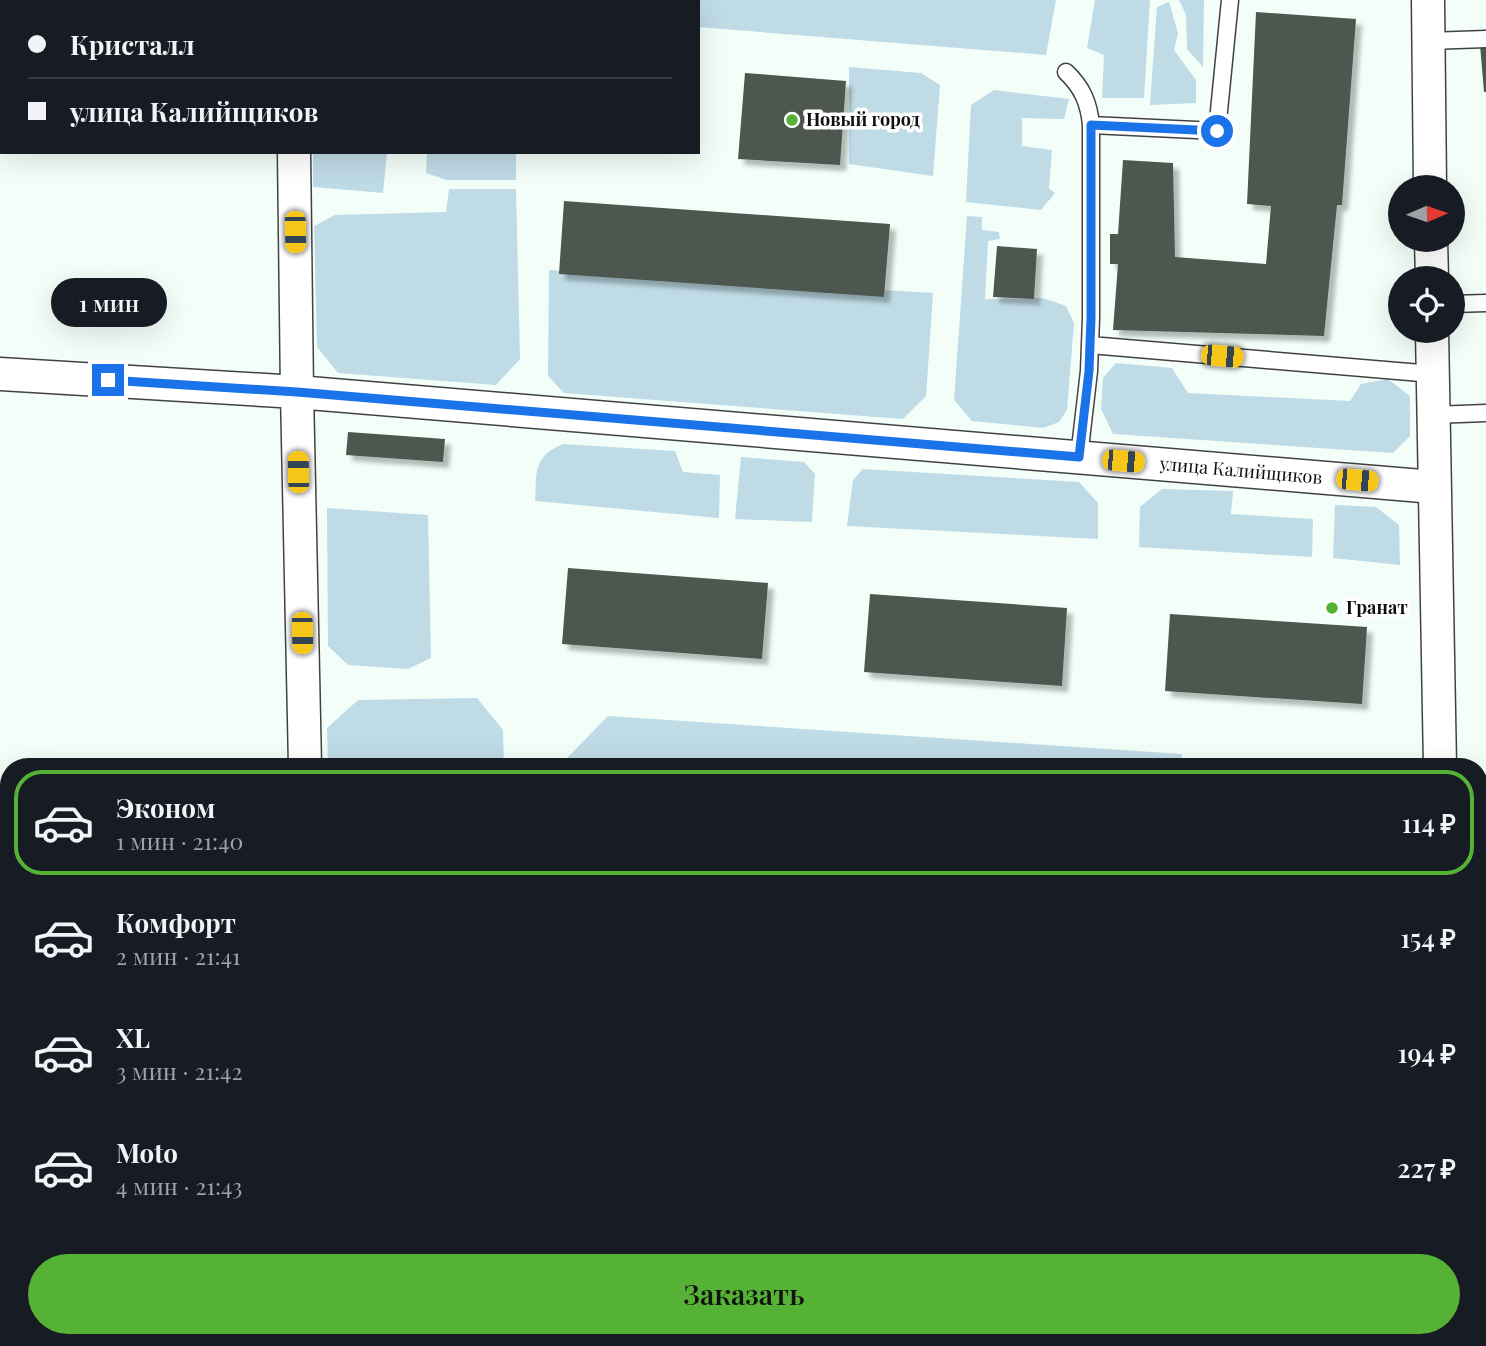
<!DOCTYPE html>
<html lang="ru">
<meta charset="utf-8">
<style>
body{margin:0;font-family:"Playfair Display",serif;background:#20242c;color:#f1f3f6;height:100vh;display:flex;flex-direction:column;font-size:26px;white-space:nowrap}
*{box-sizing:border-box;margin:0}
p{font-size:23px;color:#9ea1a6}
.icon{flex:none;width:38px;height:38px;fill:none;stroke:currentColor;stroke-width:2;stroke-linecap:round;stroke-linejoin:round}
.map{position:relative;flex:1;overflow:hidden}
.panel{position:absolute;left:0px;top:758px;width:1488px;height:590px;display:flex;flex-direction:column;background:#171b24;border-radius:28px 28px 0 0;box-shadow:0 7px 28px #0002}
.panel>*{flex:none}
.hud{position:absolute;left:0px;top:0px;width:700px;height:154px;box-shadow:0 7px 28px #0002;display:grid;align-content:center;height:154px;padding:0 28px;background:#171b24}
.needle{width:46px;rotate:88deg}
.controls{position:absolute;left:1388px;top:175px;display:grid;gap:14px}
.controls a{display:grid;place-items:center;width:77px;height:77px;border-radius:50%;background:#171b24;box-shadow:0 7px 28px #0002;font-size:35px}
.end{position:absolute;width:32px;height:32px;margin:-16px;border:9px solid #1a73e8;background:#fff;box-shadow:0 0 0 4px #fff}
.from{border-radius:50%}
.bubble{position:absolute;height:49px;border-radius:24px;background:#171b24;box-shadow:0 7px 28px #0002;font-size:23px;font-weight:600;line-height:49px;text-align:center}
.car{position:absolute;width:21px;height:42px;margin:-21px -10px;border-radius:9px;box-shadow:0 0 5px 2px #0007;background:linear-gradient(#f5c518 24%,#345 0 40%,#f5c518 0 76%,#345 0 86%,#f5c518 0)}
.hud b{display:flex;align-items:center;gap:24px;height:66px;font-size:26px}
.hud b+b{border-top:2px solid #363941}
.hud i{width:18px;height:18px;background:#f1f3f6}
ul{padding:12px 0 0;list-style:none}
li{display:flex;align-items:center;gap:21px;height:105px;margin:0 14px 10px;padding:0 14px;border:4px solid transparent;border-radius:28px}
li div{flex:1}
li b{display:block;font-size:26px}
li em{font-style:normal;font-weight:600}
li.active{border-color:#56b235}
li>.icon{width:63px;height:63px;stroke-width:1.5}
.button{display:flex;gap:14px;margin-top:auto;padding:14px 28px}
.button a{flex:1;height:80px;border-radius:42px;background:#56b235;color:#111;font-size:28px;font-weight:600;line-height:80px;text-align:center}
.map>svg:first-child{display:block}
.green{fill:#bfdbe6}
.building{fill:#4d574f;filter:url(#shadow)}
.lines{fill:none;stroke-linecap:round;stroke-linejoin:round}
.lane-casing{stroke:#424242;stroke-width:19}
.street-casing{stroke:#424242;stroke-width:35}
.lane{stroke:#fff;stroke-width:16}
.street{stroke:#fff;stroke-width:32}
.route{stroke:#1a73e8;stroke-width:9}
.poi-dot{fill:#56b235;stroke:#fff;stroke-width:2.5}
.labels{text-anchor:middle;stroke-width:7;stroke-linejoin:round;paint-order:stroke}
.poi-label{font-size:18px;font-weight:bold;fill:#0f0f0f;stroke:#fff;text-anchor:start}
.street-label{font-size:18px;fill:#0f0f0f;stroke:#fff}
</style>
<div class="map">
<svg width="1486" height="1346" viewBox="0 0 1486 1346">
<defs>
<filter id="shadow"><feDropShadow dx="6" dy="6" stdDeviation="2" flood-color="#0004"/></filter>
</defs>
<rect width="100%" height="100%" fill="#f3fef9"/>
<path class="green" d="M549,0h507l-10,55 -348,-28v-25h-149z
M1095,0h55l-6,98h-42l2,-43 -17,-7z
M1179,0h25l-1,67 -16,-18 -1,-34z
M1169,2l9,31 -4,17 22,30v23l-46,2 7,-98z
M849,67l72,6 19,12 -7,91 -84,-12z
M994,90l75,9 -5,20 -42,-1v28l30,4 -3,38 6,5 -14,17 -75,-8 5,-97z
M313,152h74l-4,41 -70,-6z
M427,152h89v28h-69l-21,-7z
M449,189h67l4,170 -24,26 -158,-12 -21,-26 -3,-121 21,-11 111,-3z
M967,216l15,1v13l17,2 1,7 -12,2 -3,58 58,-1 23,8 8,17 -7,87 -8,12 -16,6 -71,-7 -18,-21z
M549,270l384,23 -7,103 -23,23 -339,-26 -16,-17z
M1116,363l56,5 16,25 162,8 11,-17 27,-5 22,17v40l-17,17 -280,-19 -12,-25 2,-31z
M563,444l112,7 8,21 37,3 -1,43 -184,-17c2,-29 -3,-44 28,-57z
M741,457l63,5 11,12 -3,48 -77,-3z
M863,469l216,13 19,21v36l-251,-13 6,-46z
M1162,489l71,2 -2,23 82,5 -1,38 -173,-10 1,-40z
M1335,505l41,2 23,18 1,40 -67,-7z
M327,508l101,7 3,143 -23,11 -60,-4 -20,-19z
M477,698l26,32 1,36h-176l-1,-38 31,-28z
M608,716l574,38 -1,12h-613v-9z"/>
<path class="building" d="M1256,12l100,7 -14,186h-5l-13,131 -211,-6 5,-66h-8v-30h8l5,-74 50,3 2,94 91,7 5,-58 -24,-2z
M1486,44v48h-2l-4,-47z
M745,73l101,8 -6,84 -102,-6z
M564,201l326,23 -6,73 -325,-23z
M997,246l40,3 -3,50 -41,-2z
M348,432l97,7 -2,23 -97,-7z
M568,568l200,15 -6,76 -200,-15z
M870,594l197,14 -5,78 -198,-14z
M1170,614l197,13 -5,77 -197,-13z"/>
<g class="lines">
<defs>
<path id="lane" d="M1429,41l57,-2
M1066,72c16,15 23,31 25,53v193l-2,53 -10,86
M1091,125l126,6 13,-131
M1452,304l34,-1
M1090,345l343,29
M1433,415l53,-2"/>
<path id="street" d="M292,0v2
M1428,0l2,187
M294,152l3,240 8,374
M1431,240l1,38
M1432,331l8,435
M0,374l297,18 1137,95
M0,1124h9"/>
</defs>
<use href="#lane" class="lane-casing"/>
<use href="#street" class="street-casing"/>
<use href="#lane" class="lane"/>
<use href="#street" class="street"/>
</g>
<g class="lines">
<path class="route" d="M108,380l189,12 782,65 10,-86 2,-53v-193l126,6"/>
</g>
<g class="poi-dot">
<circle cx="792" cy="120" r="7"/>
<circle cx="1332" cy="608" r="7"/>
</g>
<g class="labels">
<g class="poi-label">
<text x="806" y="126">Новый город</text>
<text x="1346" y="614">Гранат</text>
</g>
<g class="street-label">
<text transform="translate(1241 471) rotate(5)" y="6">улица Калийщиков</text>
</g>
</g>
</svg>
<div class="controls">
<a><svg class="needle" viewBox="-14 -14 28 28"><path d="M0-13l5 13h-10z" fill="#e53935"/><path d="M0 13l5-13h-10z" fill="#9ea1a6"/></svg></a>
<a><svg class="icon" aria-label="locate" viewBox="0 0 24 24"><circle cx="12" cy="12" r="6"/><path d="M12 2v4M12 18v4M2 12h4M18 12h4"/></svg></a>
</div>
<i class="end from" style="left:1217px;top:131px"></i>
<i class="end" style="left:108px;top:380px"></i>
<div class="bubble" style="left:51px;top:278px;width:116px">1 мин</div>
<i class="car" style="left:295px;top:232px;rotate:179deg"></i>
<i class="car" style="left:1222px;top:356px;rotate:95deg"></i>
<i class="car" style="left:1123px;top:461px;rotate:95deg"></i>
<i class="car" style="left:298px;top:472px;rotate:359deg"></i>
<i class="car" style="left:1357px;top:480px;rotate:95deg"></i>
<i class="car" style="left:302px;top:633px;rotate:179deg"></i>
<div class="hud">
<b><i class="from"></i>Кристалл</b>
<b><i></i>улица Калийщиков</b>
</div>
<section class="panel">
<ul>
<li class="active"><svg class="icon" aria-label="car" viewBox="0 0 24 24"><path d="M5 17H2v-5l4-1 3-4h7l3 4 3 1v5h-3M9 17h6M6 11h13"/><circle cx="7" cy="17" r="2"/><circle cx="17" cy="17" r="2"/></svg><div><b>Эконом</b><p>1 мин · 21:40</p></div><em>114 ₽</em></li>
<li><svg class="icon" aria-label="car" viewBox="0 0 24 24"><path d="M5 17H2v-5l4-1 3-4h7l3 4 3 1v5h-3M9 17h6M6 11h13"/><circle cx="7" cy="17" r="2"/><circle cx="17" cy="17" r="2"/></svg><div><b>Комфорт</b><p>2 мин · 21:41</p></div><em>154 ₽</em></li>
<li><svg class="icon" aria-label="car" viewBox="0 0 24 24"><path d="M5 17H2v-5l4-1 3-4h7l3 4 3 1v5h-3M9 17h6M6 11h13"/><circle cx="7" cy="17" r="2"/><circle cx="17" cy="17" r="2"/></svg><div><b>XL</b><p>3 мин · 21:42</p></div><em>194 ₽</em></li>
<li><svg class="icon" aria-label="car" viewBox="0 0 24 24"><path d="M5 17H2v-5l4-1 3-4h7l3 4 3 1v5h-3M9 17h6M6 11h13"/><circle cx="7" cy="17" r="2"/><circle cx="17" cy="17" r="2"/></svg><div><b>Moto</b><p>4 мин · 21:43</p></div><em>227 ₽</em></li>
</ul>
<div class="button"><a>Заказать</a></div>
</section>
</div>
